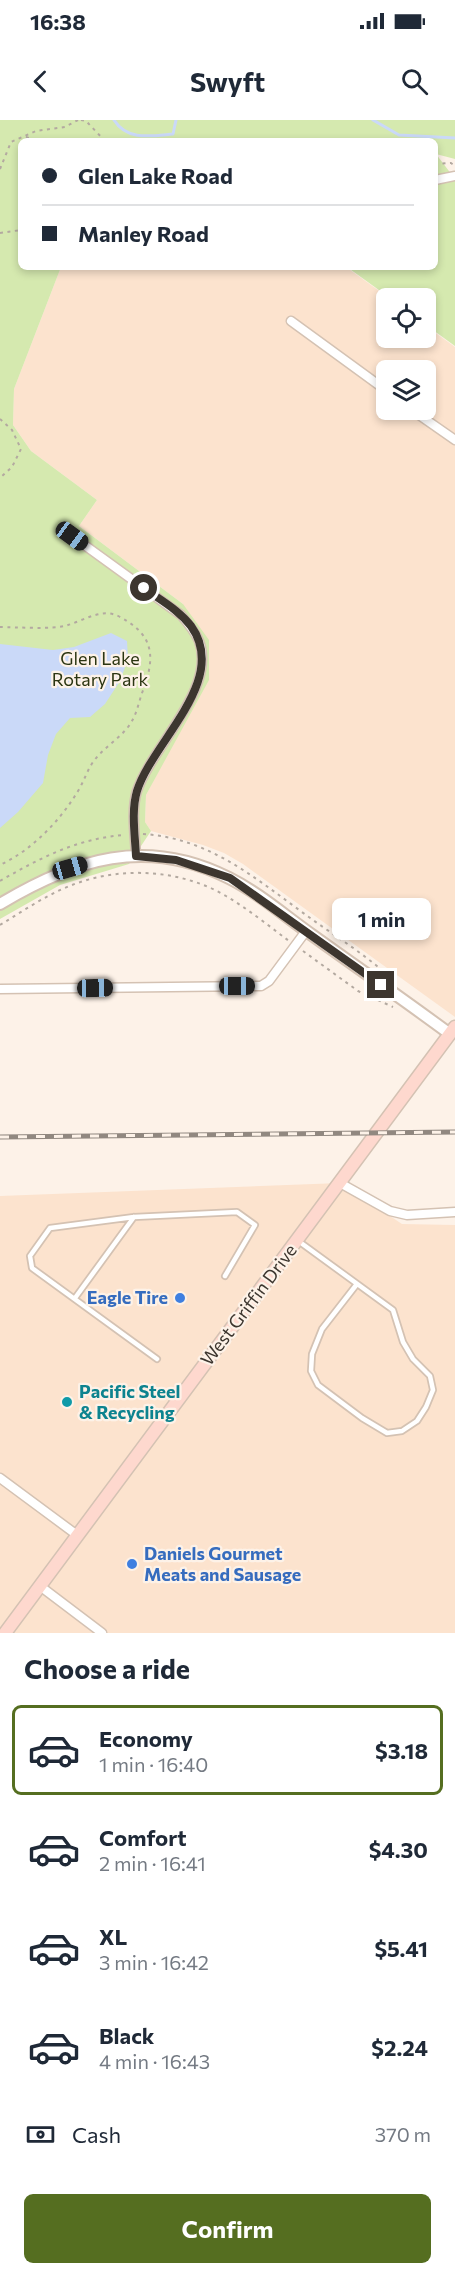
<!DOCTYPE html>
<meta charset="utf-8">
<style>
body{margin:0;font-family:Commissioner,sans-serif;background:#f2f2f3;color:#1f2937;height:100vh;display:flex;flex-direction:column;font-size:22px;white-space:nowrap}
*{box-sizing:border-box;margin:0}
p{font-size:20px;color:#747a83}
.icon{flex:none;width:33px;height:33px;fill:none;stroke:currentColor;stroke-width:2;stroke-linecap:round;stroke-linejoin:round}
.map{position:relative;height:1513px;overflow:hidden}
.sheet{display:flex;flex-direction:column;background:#fff;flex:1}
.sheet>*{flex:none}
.top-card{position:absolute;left:18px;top:18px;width:420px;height:132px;border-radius:9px;box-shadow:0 3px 9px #0003;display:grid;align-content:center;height:132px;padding:0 24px;background:#fff}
.tools{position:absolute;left:376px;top:168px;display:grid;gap:12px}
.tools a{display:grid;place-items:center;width:60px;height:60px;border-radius:9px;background:#fff;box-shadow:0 3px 9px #0003;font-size:30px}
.end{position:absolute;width:27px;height:27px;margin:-14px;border:8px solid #3d362f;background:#fff;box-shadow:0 0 0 3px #fff}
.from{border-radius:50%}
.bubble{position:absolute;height:42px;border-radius:9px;background:#fff;box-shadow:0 3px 9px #0003;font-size:20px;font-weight:700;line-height:42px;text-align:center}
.car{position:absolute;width:18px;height:36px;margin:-18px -9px;border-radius:8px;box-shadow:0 0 4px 2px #0007;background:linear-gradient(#222 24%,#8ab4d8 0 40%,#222 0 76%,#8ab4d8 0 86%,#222 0)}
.top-card b{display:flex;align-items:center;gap:21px;height:57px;font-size:22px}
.top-card b+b{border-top:2px solid #e0e1e3}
.top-card i{width:15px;height:15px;background:#1f2937}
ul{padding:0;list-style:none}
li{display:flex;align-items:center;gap:18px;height:90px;margin:0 12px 9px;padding:0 12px;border:3px solid transparent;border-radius:9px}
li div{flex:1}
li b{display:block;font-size:22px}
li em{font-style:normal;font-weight:700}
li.on{border-color:#556e20}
li>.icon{width:54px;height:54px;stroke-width:1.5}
h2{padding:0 24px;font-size:27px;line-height:72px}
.pay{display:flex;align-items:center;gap:15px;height:66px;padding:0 24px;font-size:22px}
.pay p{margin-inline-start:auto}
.action{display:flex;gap:12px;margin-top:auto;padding:12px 24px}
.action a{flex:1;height:69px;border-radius:9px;background:#556e20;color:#fff;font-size:24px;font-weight:700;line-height:69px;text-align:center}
.status{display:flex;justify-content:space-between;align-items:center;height:42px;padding:0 30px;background:#fff;direction:ltr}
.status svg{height:16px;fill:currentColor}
header{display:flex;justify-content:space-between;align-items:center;height:78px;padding:0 24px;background:#fff;font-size:27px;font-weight:700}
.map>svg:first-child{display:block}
.built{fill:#fce3ce;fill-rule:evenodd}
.green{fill:#d5e9af}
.water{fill:#cad9f8}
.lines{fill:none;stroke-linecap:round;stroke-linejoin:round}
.stream{stroke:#cad9f8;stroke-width:3}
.service-casing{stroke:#d4c2b3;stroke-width:8}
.minor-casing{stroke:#d4c2b3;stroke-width:11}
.tertiary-casing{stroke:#d4c2b3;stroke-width:14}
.secondary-casing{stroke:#d4c2b3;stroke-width:15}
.path{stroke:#b3a9a0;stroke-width:2;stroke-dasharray:3 4.5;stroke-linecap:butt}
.service{stroke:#fff;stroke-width:4.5}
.minor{stroke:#fff;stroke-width:8}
.tertiary{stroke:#fff;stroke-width:10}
.secondary{stroke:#fed8ce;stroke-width:12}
.rail-casing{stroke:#918880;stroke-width:5}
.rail{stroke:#fdf2e8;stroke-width:3;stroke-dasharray:9;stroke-linecap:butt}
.route{stroke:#3d362f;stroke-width:8}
.shop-dot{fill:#3f7fe0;stroke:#fdf2e8;stroke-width:2}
.culture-dot{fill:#0f9aa8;stroke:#fdf2e8;stroke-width:2}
.labels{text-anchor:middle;stroke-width:4.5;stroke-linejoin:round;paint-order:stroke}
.park-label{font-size:18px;fill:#2b3512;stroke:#fdf2e8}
.shop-label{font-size:18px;font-weight:bold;fill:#366cbe;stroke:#fdf2e8;text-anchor:end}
.street-label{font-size:18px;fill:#3d362f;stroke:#fdf2e8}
.culture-label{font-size:18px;font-weight:bold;fill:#0d838f;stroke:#fdf2e8;text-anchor:start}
</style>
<div class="status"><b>16:38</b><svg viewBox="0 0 49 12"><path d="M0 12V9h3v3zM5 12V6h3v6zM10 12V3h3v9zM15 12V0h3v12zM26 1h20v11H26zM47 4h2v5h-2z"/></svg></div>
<header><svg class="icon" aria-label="back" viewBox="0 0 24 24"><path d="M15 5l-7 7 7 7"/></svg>Swyft<svg class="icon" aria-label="search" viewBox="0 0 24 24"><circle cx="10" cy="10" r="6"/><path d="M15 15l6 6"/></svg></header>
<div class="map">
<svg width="455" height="1513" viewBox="0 0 455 1513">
<rect width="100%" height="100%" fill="#fdf2e8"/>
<path class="built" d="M61,147h285l43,31h-2v40h39v-12l29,21v670l-212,-153 -19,-11 -21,-8 -52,-14 -6,-9 1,-27 21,-40 16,-151 -104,-78 18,-26 -66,-49 -18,-26 1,-36zM387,250h39v40h-39z
M340,1063l62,41 53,1v408h-455v-437z"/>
<path class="green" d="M0,0h455v39l-19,-5 19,25v167l-29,-21v-27h-36l-43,-31h88v-126h-414v126h40l-47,122 -1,36 18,26 66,49 -18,26 104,78 26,36v40l-63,115 -1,27 6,9 -22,33 -69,21 -60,34z"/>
<path class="water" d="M111,513l16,8 1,18 -8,22 -15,23 -15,13 -20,1 -14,16 -8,21 -5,28 -25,29 -18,16v-184l53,6 21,-3z"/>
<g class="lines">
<path class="stream" d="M114,0c13,21 37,16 59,14l3,-14
M373,0l26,15 56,3"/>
<defs>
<path id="service" d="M297,1120l96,70 10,32 10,17 17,17 3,14 -7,17 -9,14 -15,10 -15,2 -25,-15 -44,-33 -7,-14 1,-17 10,-25 35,-45
M75,1178l59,-81
M157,1239l-125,-91 -2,-12 20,-28 84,-11 103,-5 18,13 -30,51"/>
<path id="minor" d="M435,60l20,-4
M291,201l96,70
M412,290l43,30
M72,416l109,79c7,8 14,16 18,26 18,48 -47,105 -62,150 -6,19 -2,44 -1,65
M0,869l261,-3 8,-5 37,-50
M340,1063l50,28 17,4 48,-3
M0,1358l77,57
M40,1466l62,47"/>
<path id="tertiary" d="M0,784c75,-45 146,-68 229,-26 30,15 56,38 83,57 46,33 92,65 138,99"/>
<path id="secondary" d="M5,1513l450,-606"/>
</defs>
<use href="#service" class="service-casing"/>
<use href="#minor" class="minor-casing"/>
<use href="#tertiary" class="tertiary-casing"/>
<use href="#secondary" class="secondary-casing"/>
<path class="path" d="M81,0l5,1 19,20
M26,17l11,4
M435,44l16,-1 4,3
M0,49l11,-27 25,-11 29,-4 13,-7
M0,113l21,-3
M0,299l12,11 9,19 -9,18 -12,11
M0,507c16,0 54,3 68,-2 17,-5 35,-18 52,-8 36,19 35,42 22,76 -4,12 -6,24 -14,34 -10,13 -25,21 -35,35 -6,9 -9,19 -15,29 -18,30 -46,59 -78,74
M143,714c66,4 112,44 163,81 26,19 54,36 78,57
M0,761c40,-23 78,-43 125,-46
M0,805c23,-14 46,-30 72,-40 49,-19 108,-16 154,11 22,13 43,30 63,45
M303,831l55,40 35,16"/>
<use href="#service" class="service"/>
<use href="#minor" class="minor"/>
<use href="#tertiary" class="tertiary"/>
<use href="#secondary" class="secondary"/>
<defs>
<path id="rail" d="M0,1017l455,-5"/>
</defs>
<use href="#rail" class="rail-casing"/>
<use href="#rail" class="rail"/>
</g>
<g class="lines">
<path class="route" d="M144,468c16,12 35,22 47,38 39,54 -38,115 -54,165 -6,20 -2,44 -1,65l40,4 54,18 151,107"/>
</g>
<g class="shop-dot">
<circle cx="180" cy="1178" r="6"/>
<circle cx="132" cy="1444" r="6"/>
</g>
<circle class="culture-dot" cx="67" cy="1282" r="6"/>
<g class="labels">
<g class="park-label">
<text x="100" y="545">Glen Lake<tspan x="100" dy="21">Rotary Park</tspan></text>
</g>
<g class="shop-label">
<text x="168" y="1184">Eagle Tire</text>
<text x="144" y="1440" text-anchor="start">Daniels Gourmet<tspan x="144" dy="21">Meats and Sausage</tspan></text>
</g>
<g class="street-label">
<text transform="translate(249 1185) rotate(-53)" y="6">West Griffin Drive</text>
</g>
<g class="culture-label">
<text x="79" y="1278">Pacific Steel<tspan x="79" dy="21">&amp; Recycling</tspan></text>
</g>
</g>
</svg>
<div class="tools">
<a><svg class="icon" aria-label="locate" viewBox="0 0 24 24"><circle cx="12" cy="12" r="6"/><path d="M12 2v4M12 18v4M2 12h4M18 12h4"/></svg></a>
<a><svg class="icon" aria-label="layers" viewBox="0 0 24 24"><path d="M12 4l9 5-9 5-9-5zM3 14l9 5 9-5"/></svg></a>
</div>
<i class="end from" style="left:144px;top:468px"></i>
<i class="end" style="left:381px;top:865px"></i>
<div class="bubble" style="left:332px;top:778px;width:99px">1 min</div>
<i class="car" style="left:72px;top:416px;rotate:126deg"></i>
<i class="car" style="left:70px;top:748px;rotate:74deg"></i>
<i class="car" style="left:237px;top:866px;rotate:90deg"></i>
<i class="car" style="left:95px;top:868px;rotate:89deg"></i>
<div class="top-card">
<b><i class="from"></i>Glen Lake Road</b>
<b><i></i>Manley Road</b>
</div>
</div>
<section class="sheet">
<h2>Choose a ride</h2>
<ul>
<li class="on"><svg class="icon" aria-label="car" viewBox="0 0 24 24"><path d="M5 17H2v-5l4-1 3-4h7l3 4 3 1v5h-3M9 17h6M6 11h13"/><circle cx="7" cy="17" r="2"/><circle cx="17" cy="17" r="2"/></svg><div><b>Economy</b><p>1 min · 16:40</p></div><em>$3.18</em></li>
<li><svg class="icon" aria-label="car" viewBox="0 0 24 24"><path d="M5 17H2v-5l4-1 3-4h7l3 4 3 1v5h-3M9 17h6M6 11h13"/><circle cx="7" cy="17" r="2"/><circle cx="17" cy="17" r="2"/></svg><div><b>Comfort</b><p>2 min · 16:41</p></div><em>$4.30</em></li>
<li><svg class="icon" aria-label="car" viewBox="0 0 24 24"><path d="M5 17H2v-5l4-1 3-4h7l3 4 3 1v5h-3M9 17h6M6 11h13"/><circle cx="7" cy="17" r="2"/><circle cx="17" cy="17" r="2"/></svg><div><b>XL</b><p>3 min · 16:42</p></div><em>$5.41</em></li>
<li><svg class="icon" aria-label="car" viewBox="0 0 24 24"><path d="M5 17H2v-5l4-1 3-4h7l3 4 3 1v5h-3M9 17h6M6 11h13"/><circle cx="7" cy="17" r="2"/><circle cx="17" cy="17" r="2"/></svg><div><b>Black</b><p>4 min · 16:43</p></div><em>$2.24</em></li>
</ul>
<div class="pay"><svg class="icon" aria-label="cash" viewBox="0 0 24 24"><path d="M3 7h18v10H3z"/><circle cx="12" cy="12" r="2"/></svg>Cash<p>370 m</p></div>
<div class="action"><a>Confirm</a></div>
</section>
